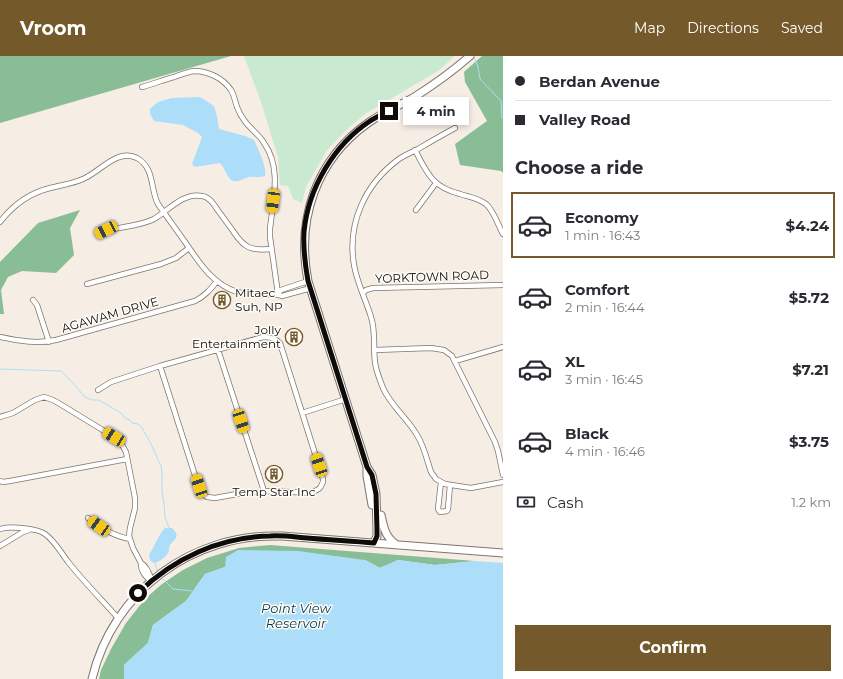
<!DOCTYPE html>
<meta charset="utf-8">
<style>
body{margin:0;font-family:Montserrat,sans-serif;background:#f2f2f3;color:#2b2b33;height:100vh;display:flex;flex-direction:column;font-size:15px;white-space:nowrap}
*{box-sizing:border-box;margin:0}
p{font-size:13px;color:#7c7c81}
.icon{flex:none;width:22px;height:22px;fill:none;stroke:currentColor;stroke-width:2;stroke-linecap:round;stroke-linejoin:round}
.map{position:relative;flex:1;overflow:hidden}
.panel{display:flex;flex-direction:column;background:#fff;width:340px}
.panel>*{flex:none}
.top-card{display:grid;align-content:center;height:88px;padding:0 12px;background:#fff}
.end{position:absolute;width:18px;height:18px;margin:-9px;border:5px solid #0e0b08;background:#fff;box-shadow:0 0 0 2px #fff}
.from{border-radius:50%}
.bubble{position:absolute;height:28px;border-radius:0px;background:#fff;box-shadow:0 2px 6px #0003;font-size:13px;font-weight:700;line-height:28px;text-align:center}
.car{position:absolute;width:12px;height:24px;margin:-12px -6px;border-radius:5px;box-shadow:0 0 3px 1px #0007;background:linear-gradient(#f5c518 24%,#345 0 40%,#f5c518 0 76%,#345 0 86%,#f5c518 0)}
.top-card b{display:flex;align-items:center;gap:14px;height:38px;font-size:15px}
.top-card b+b{border-top:1px solid #e1e1e2}
.top-card i{width:10px;height:10px;background:#2b2b33}
ul{padding:0;list-style:none}
li{display:flex;align-items:center;gap:12px;height:66px;margin:0 8px 6px;padding:0 4px;border:2px solid transparent;border-radius:0px}
li div{flex:1}
li b{display:block;font-size:15px}
li em{font-style:normal;font-weight:700}
li.active{border-color:#74592b}
li>.icon{width:36px;height:36px;stroke-width:1.5}
h2{padding:0 12px;font-size:18px;line-height:48px}
.pay{display:flex;align-items:center;gap:10px;height:44px;padding:0 12px;font-size:15px}
.pay p{margin-inline-start:auto}
.cta{display:flex;gap:8px;margin-top:auto;padding:8px 12px}
.cta a{flex:1;height:46px;border-radius:0px;background:#74592b;color:#fff;font-size:16px;font-weight:700;line-height:46px;text-align:center}
header{display:flex;align-items:center;gap:24px;box-sizing:border-box;height:56px;padding:0 20px;background:#74592b;color:#fff}
header strong{font-size:19px}
nav{display:flex;gap:22px;margin-inline-start:auto;font-size:14px}
main{display:flex;flex:1;min-height:0}
.map>svg:first-child{display:block}
.green{fill:#c9ead0}
.forest{fill:#88bd95}
.water{fill:#addef9}
.lines{fill:none;stroke-linecap:round;stroke-linejoin:round}
.stream{stroke:#addef9;stroke-width:1}
.street-casing{stroke:#7d756e;stroke-width:6}
.secondary-casing{stroke:#7d756e;stroke-width:9}
.street{stroke:#fff;stroke-width:4.5}
.secondary{stroke:#fff;stroke-width:7}
.route{stroke:#0e0b08;stroke-width:5}
.labels{text-anchor:middle;stroke-width:3;stroke-linejoin:round;paint-order:stroke}
.street-label{font-size:12px;fill:#0e0b08;stroke:#fffcf8}
.poi-label{font-size:12px;fill:#0e0b08;stroke:#fffcf8;text-anchor:start}
.water-label{font-size:13px;font-style:italic;fill:#00384f;stroke:#fffcf8}
</style>
<header>
<strong>Vroom</strong>
<nav><a>Map</a><a>Directions</a><a>Saved</a></nav>
</header>
<main>
<div class="map">
<svg width="503" height="623" viewBox="0 0 503 623">
<rect width="100%" height="100%" fill="#f6ede5"/>
<path class="green" d="M244,0h211l-17,15 -73,43 -21,18 -17,18 -21,37 -4,16 -9,-4 -5,-13 -8,-1 -2,-28 -17,-55z"/>
<path class="forest" d="M0,0h231l-231,67z
M482,0h21v117l-2,-2 -41,-6 -5,-21 32,-23 -22,-39 -1,-10z
M80,154l-10,18 4,27 -18,18 -34,-2 -14,6 -7,13 3,24h-4v-52l38,-39z
M270,489l205,16 -40,4 -37,-5 -18,8 -15,-8 -140,7 -20,7 -19,27 -33,24 -5,18 -24,22v14h-25l2,-9 10,-21 15,-26 19,-24 17,-15 21,-14 24,-12 32,-10z"/>
<path class="water" d="M200,41l14,9 3,10 2,13 26,7 9,4c4,9 13,26 11,36 -5,2 -10,0 -16,1 -5,1 -13,7 -18,3 -5,-5 -6,-12 -11,-17l-25,4 -3,-3 10,-27 -4,-4 -15,-8 -29,-4 -4,-7v-5l8,-7 14,-4z
M165,472h7c9,9 3,10 -2,17 -1,1 -1,4 -1,6 -3,6 -8,10 -15,12l-4,-3 -1,-5c6,-9 9,-20 16,-27z
M238,494l60,1 67,9 15,8 18,-8 37,5 40,-4 28,2v116h-379v-14l24,-22 5,-18 33,-24 19,-27 20,-7 1,-10z"/>
<g class="lines">
<path class="stream" d="M474,1l4,10 2,12 21,22 1,17h1
M0,313l61,2 12,12 12,14 7,3h7l22,13 4,5 5,2 2,3 6,1 4,4 8,14 11,24 1,9v16l2,13 1,13 4,11
M155,506l2,8
M163,523l10,10 19,2"/>
<defs>
<path id="street" d="M142,31c11,-3 21,-7 32,-10 6,-2 13,-5 20,-6 14,0 29,7 37,19 3,5 4,11 6,17 2,5 4,9 7,13 6,9 15,14 20,23 18,25 9,57 6,86v8l8,57
M455,72c-13,7 -25,14 -37,21 -6,3 -13,6 -19,10 -34,25 -52,64 -45,106 3,18 12,35 17,52 5,15 2,30 4,45 1,9 5,18 8,26 8,18 24,30 34,47 7,11 10,25 14,37l5,7 9,5 26,4 32,-6
M415,94c12,23 17,37 45,44 9,3 18,4 26,10 8,7 12,21 17,30
M416,154l20,-27
M0,166c13,-17 30,-29 50,-34 11,-3 22,-4 33,-9 17,-7 34,-31 54,-21 18,10 13,31 21,46 9,13 18,25 27,38 14,20 27,42 52,50 8,2 16,3 24,3 7,0 14,-2 21,1l29,-8
M98,178c17,-8 38,-6 56,-15 14,-8 29,-27 48,-23 7,1 11,7 15,13 5,7 11,15 16,22 11,17 18,20 38,18
M87,228l74,-20 15,-6 13,-10
M363,237l3,-3 7,-2 130,-3
M278,238l3,-4 27,-9
M33,244l4,5 12,37
M0,281c19,4 37,7 56,3l139,-39c10,-5 15,-11 22,-20
M218,294l46,141
M375,294l56,-2 13,2 8,6 43,86 3,9 5,24
M455,305l48,-14
M98,334l13,-8 49,-16 103,-29c7,0 12,1 17,6l43,136v3l-3,6 -3,2 -7,3 -38,-2 -19,1 -16,2 -22,4 -8,-1 -3,-2 -4,-4 -40,-125
M302,357l44,-14
M0,361l13,-4 22,-13 9,-3 9,3 12,7 49,30 8,8 4,7 9,46v10l-5,20 -1,8 4,12 8,15
M0,425l3,1 7,-1 117,-22
M441,426l-3,27 2,3 7,-1 1,-2 2,-24
M88,462c14,10 25,18 42,21
M0,473c10,-3 37,-1 45,5 10,7 16,19 24,29 15,19 33,37 49,55
M0,490l23,-14 6,-2
M141,507c6,3 9,12 11,18 -6,-3 -12,-11 -11,-18z"/>
<path id="secondary" d="M367,412v8l5,29
M381,459c3,13 4,22 16,30
M374,487l3,-7v-6l-1,-36 -4,-19 -5,-8 -59,-186c-12,-62 8,-121 60,-158 15,-11 33,-18 48,-27 19,-12 37,-25 54,-40
M92,623c21,-88 100,-146 190,-143l221,17"/>
</defs>
<use href="#street" class="street-casing"/>
<use href="#secondary" class="secondary-casing"/>
<use href="#street" class="street"/>
<use href="#secondary" class="secondary"/>
</g>
<g class="lines">
<path class="route" d="M138,537c36,-35 82,-56 132,-57 12,-1 25,1 37,2 22,2 45,3 67,5l3,-7v-6l-1,-36 -4,-19 -5,-8 -59,-186c-3,-17 -5,-33 -4,-49 4,-44 30,-87 66,-111 6,-4 13,-7 19,-10"/>
</g>
<defs>
<symbol id="building-ring" viewBox="-11 -11 22 22"><circle r="9.5" fill="#fffcf8" stroke="#74592b" stroke-width="1.5"/><path d="M-4-6H4V6H1V3H-1V6H-4ZM-2.5-4.3h1.7v1.8h-1.7ZM.8-4.3h1.7v1.8H.8ZM-2.5-1h1.7V.8h-1.7ZM.8-1h1.7V.8H.8Z" fill="#74592b"/></symbol>
</defs>
<g fill-rule="evenodd">
<use href="#building-ring" x="212" y="234" width="20" height="20"/>
<use href="#building-ring" x="284" y="271" width="20" height="20"/>
<use href="#building-ring" x="264" y="408" width="20" height="20"/>
</g>
<g class="labels">
<g class="street-label">
<text transform="translate(432 221) rotate(-2)" y="4">YORKTOWN ROAD</text>
<text transform="translate(110 259) rotate(-16)" y="4">AGAWAM DRIVE</text>
</g>
<g class="poi-label">
<text x="235" y="241">Mitaec<tspan x="235" dy="14">Suh, NP</tspan></text>
<text x="281" y="278" text-anchor="end">Jolly<tspan x="281" dy="14">Entertainment</tspan></text>
<text x="274" y="440" text-anchor="middle">Temp Star Inc</text>
</g>
<g class="water-label">
<text x="296" y="557">Point View<tspan x="296" dy="15">Reservoir</tspan></text>
</g>
</g>
</svg>
<i class="end from" style="left:138px;top:537px"></i>
<i class="end" style="left:389px;top:55px"></i>
<div class="bubble" style="left:403px;top:41px;width:66px">4 min</div>
<i class="car" style="left:273px;top:145px;rotate:187deg"></i>
<i class="car" style="left:106px;top:174px;rotate:244deg"></i>
<i class="car" style="left:241px;top:365px;rotate:162deg"></i>
<i class="car" style="left:114px;top:381px;rotate:302deg"></i>
<i class="car" style="left:319px;top:409px;rotate:342deg"></i>
<i class="car" style="left:199px;top:430px;rotate:342deg"></i>
<i class="car" style="left:99px;top:470px;rotate:305deg"></i>
</div>
<section class="panel">
<div class="top-card">
<b><i class="from"></i>Berdan Avenue</b>
<b><i></i>Valley Road</b>
</div>
<h2>Choose a ride</h2>
<ul>
<li class="active"><svg class="icon" aria-label="car" viewBox="0 0 24 24"><path d="M5 17H2v-5l4-1 3-4h7l3 4 3 1v5h-3M9 17h6M6 11h13"/><circle cx="7" cy="17" r="2"/><circle cx="17" cy="17" r="2"/></svg><div><b>Economy</b><p>1 min · 16:43</p></div><em>$4.24</em></li>
<li><svg class="icon" aria-label="car" viewBox="0 0 24 24"><path d="M5 17H2v-5l4-1 3-4h7l3 4 3 1v5h-3M9 17h6M6 11h13"/><circle cx="7" cy="17" r="2"/><circle cx="17" cy="17" r="2"/></svg><div><b>Comfort</b><p>2 min · 16:44</p></div><em>$5.72</em></li>
<li><svg class="icon" aria-label="car" viewBox="0 0 24 24"><path d="M5 17H2v-5l4-1 3-4h7l3 4 3 1v5h-3M9 17h6M6 11h13"/><circle cx="7" cy="17" r="2"/><circle cx="17" cy="17" r="2"/></svg><div><b>XL</b><p>3 min · 16:45</p></div><em>$7.21</em></li>
<li><svg class="icon" aria-label="car" viewBox="0 0 24 24"><path d="M5 17H2v-5l4-1 3-4h7l3 4 3 1v5h-3M9 17h6M6 11h13"/><circle cx="7" cy="17" r="2"/><circle cx="17" cy="17" r="2"/></svg><div><b>Black</b><p>4 min · 16:46</p></div><em>$3.75</em></li>
</ul>
<div class="pay"><svg class="icon" aria-label="cash" viewBox="0 0 24 24"><path d="M3 7h18v10H3z"/><circle cx="12" cy="12" r="2"/></svg>Cash<p>1.2 km</p></div>
<div class="cta"><a>Confirm</a></div>
</section>
</main>
